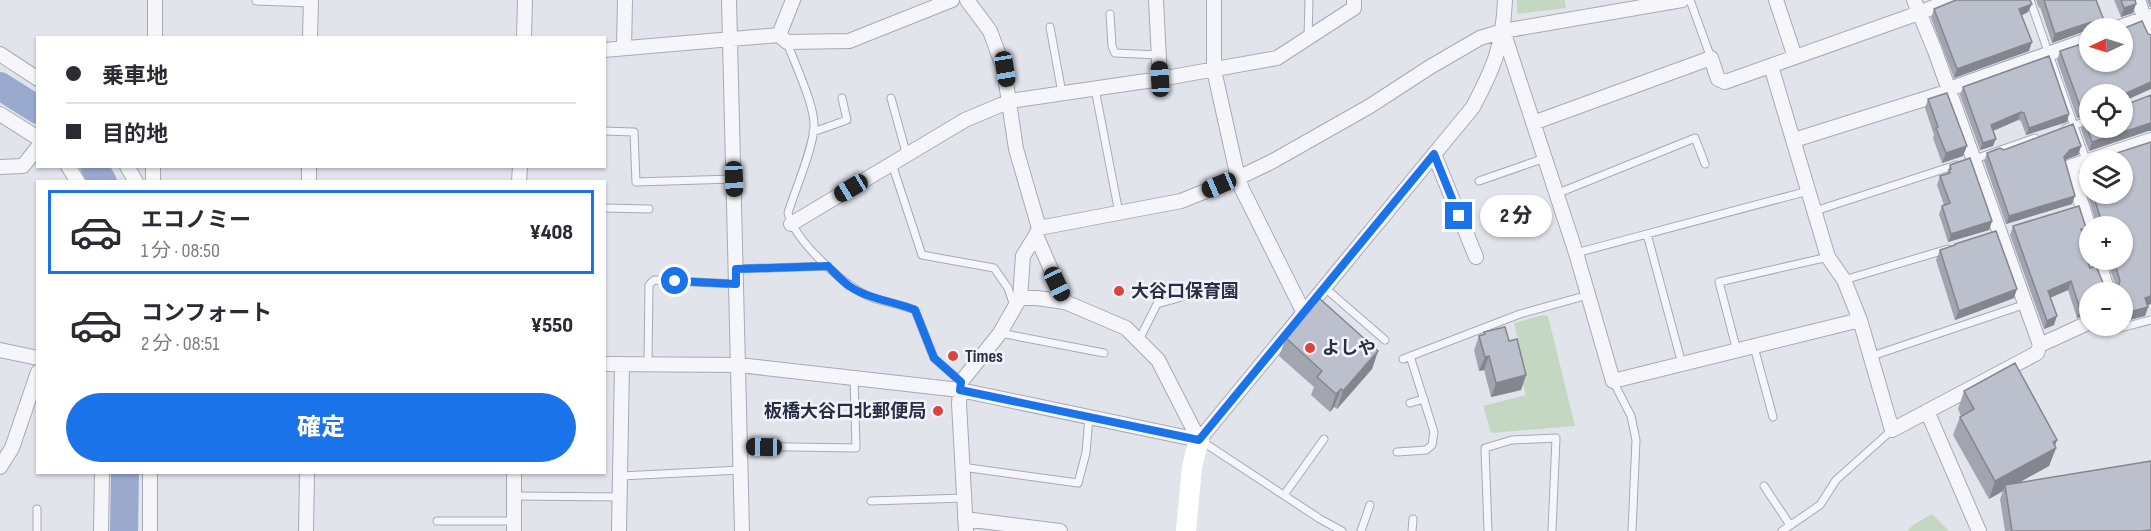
<!DOCTYPE html>
<html lang="ja">
<meta charset="utf-8">
<style>
body{margin:0;font-family:"Sofia Sans Condensed","Noto Sans JP",sans-serif;background:#f7f7f7;color:#2b2b33;height:100vh;display:flex;flex-direction:column;font-size:22px;white-space:nowrap}
*{box-sizing:border-box;margin:0}
p{font-size:20px;color:#7c7c81}
.icon{flex:none;width:33px;height:33px;fill:none;stroke:currentColor;stroke-width:2;stroke-linecap:round;stroke-linejoin:round}
.map{position:relative;flex:1;overflow:hidden}
.panel{position:absolute;left:36px;top:180px;width:570px;height:294px;display:flex;flex-direction:column;background:#fff;border-radius:0px;box-shadow:0 2px 4px #0004}
.panel>*{flex:none}
.top-card{position:absolute;left:36px;top:36px;width:570px;height:132px;border-radius:0px;box-shadow:0 2px 4px #0004;display:grid;align-content:center;height:132px;padding:0 30px;background:#fff}
.needle{width:39px;rotate:266deg}
.tools{position:absolute;left:2079px;top:18px;display:grid;gap:12px}
.tools a{display:grid;place-items:center;width:54px;height:54px;border-radius:50%;background:#fff;box-shadow:0 2px 4px #0004;font-size:30px}
.end{position:absolute;width:27px;height:27px;margin:-14px;border:8px solid #1a73e8;background:#fff;box-shadow:0 0 0 3px #fff}
.from{border-radius:50%}
.bubble{position:absolute;height:42px;border-radius:21px;background:#fff;box-shadow:0 2px 4px #0004;font-size:20px;font-weight:800;line-height:42px;text-align:center}
.car{position:absolute;width:18px;height:36px;margin:-18px -9px;border-radius:8px;box-shadow:0 0 4px 2px #0007;background:linear-gradient(#222 24%,#8ab4d8 0 40%,#222 0 76%,#8ab4d8 0 86%,#222 0)}
.top-card b{display:flex;align-items:center;gap:21px;height:57px;font-size:22px}
.top-card b+b{border-top:2px solid #e1e1e2}
.top-card i{width:15px;height:15px;background:#2b2b33}
ul{padding:10px 0 0;list-style:none}
li{display:flex;align-items:center;gap:18px;height:84px;margin:0 12px 9px;padding:0 18px;border:3px solid transparent;border-radius:0px}
li div{flex:1}
li b{display:block;font-size:22px}
li em{font-style:normal;font-weight:800}
li.on{border-color:#1a73e8}
li>.icon{width:54px;height:54px;stroke-width:1.5}
.button{display:flex;gap:12px;margin-top:auto;padding:12px 30px}
.button a{flex:1;height:69px;border-radius:36px;background:#1a73e8;color:#fff;font-size:24px;font-weight:800;line-height:69px;text-align:center}
.map>svg:first-child{display:block}
.green{fill:#c4d7c3}
.lines{fill:none;stroke-linecap:round;stroke-linejoin:round}
.river{stroke:#9aaacf;stroke-width:28}
.lane-casing{stroke:#a6aab7;stroke-width:9}
.street-casing{stroke:#a6aab7;stroke-width:16}
.lane{stroke:#f6f6fa;stroke-width:7}
.street{stroke:#f6f6fa;stroke-width:14}
.secondary{stroke:#fff;stroke-width:20}
.wall{fill:#a2a4af}
.shaded-wall{fill:#84868f}
.building{fill:#bcbfcc;stroke:#84868f;stroke-width:1.5}
.route{stroke:#1a73e8;stroke-width:8}
.poi-dot{fill:#dc433d;stroke:#f2f4f9;stroke-width:2}
.labels{text-anchor:middle;stroke-width:5;stroke-linejoin:round;paint-order:stroke}
.poi-label{font-size:18px;font-weight:bold;fill:#282e46;stroke:#f2f4f9;text-anchor:start}
</style>
<div class="map">
<svg width="2151" height="531" viewBox="0 0 2151 531">
<rect width="100%" height="100%" fill="#e2e4ec"/>
<path class="green" d="M1517,0h48l1,8 -49,6z
M1543,315l5,1 27,110 -84,7 -8,-27 43,-11 -5,-18 3,-12 -10,-42z
M1932,514l17,17h-42l6,-6z"/>
<g class="lines">
<path class="river" d="M0,86l38,24
M94,166l9,16
M124,531l1,-59"/>
<defs>
<path id="lane" d="M1690,0l21,58
M2030,0l56,160
M256,1l55,2
M1110,14l2,32 3,7 44,2
M1050,27l12,66
M1308,37l1,-37
M787,42c8,23 28,63 27,85 -1,22 -19,63 -26,86 7,28 55,72 82,84 15,5 30,7 45,13l19,48 27,24
M1095,89l24,124
M891,98l16,58
M2066,128l24,-8
M604,131l30,1 2,50 97,-3
M813,132l34,-12 -5,-22
M1972,160l63,-22
M892,164l30,91 72,13 14,20 6,18
M1479,181l66,-23
M1556,194l139,-56 10,26
M604,208l45,1
M1815,211l141,-46
M1647,234l35,130
M1576,253l232,-62
M736,269l92,-3
M1844,280l104,-31
M1325,288l60,52
M2119,326l1,2 31,-8
M1000,333l104,20
M1139,340l18,-36 25,-7
M1754,347l19,70
M1737,351l-18,-69 109,-25
M1872,356l154,-52
M1403,359l117,-45 68,-19
M648,364l1,-79 5,-5 82,4
M1613,381l18,35 5,24 -4,91
M1410,403l14,-4
M1200,440l120,79 22,12
M740,446l116,2 -2,-70
M1397,452l29,-2 6,-5 2,-13 -24,-76
M962,467l116,16 8,-30 3,-36
M621,476l120,-6
M1764,486l26,39
M1284,495l40,-56
M514,496l107,1
M871,501l93,-3
M37,509v22
M437,521h77
M1361,531l9,-26
M1412,531l1,-12
M1488,531l-3,-83 27,-8 44,-2 -4,93
M1782,531l38,-26 16,-25 56,-50"/>
<path id="street" d="M729,0l13,531
M967,0l23,31 14,38 12,80 23,79 -3,7 29,67 61,26 32,32 41,80
M1156,0l4,79
M1214,0v70l24,108 4,11 62,124
M1776,0l19,57
M1914,0l21,51 105,294
M2138,0l13,36
M2117,28l34,-12
M1503,31l73,222 37,128 247,-61
M779,35l14,-35
M155,38v-38
M310,38l1,-38
M524,38l1,-38
M624,48l1,-48
M604,50l175,-15 8,7 62,-1 103,-41
M0,54l38,25
M1771,66l57,191 16,23 16,40 32,110 145,-77 3,-8 50,-23
M1949,89l141,-50
M0,114l38,24
M1533,123l178,-65 7,21 7,3 194,-69 32,-13
M1794,140l156,-49
M1434,154l42,103
M68,166l10,16
M127,166l9,16
M0,167l23,-1 15,-19
M153,182v-16
M309,182v-16
M519,182l1,-16
M791,224l174,-104 45,-19 150,-22 117,-21 77,-50v-8
M1039,228l142,-27 57,-23 35,-17 97,-55 60,-39 50,-29 23,-7 179,-31
M2090,231l-20,-64 81,-27
M2098,260l10,32
M1020,298h17l28,4
M0,350l38,8
M604,364l135,1 221,25 239,50
M1927,411l52,120
M1199,440l274,-333c21,-40 30,-61 32,-107
M0,467l12,-19 26,-76
M965,519l95,12
M101,531l1,-59
M150,531v-59
M306,531l1,-59
M514,531v-59
M619,531l3,-166
M966,531l-7,-128 2,-21 39,-49 20,-35 3,-42 13,-21"/>
</defs>
<use href="#lane" class="lane-casing"/>
<use href="#street" class="street-casing"/>
<use href="#lane" class="lane"/>
<use href="#street" class="street"/>
<path class="secondary" d="M1186,531l6,-64 7,-27"/>
</g>
<path class="wall" d="M2036,0h60l11,28h-17v3l-2,-1 -36,13 -12,-36 -1,1z
M2114,0h21l-2,13 -12,4z
M2147,0h4v7h-1z
M1934,9l94,3 -7,4 8,35 -75,27 -23,-60z
M2060,51l30,43 -13,24 -20,-58z
M1963,87l104,35 -41,13 -5,-14 -3,-1 -25,11v15l-13,4 -20,-55z
M2151,95v36h-3l-59,20 -8,-22 3,-9z
M1928,99l35,57 -21,7 -9,-25 1,-3 -9,-27z
M2151,142v162l-4,1 1,2 -3,9 -20,5 -1,-5 -2,1v-25h-32v21l-13,5 -9,-28 -18,8 4,27 -10,4 -34,-94 3,-9 73,2 -3,8v10l7,22 16,22 4,2 7,-2 -7,-21 2,-5 -1,-4h11v-34h-25l-16,-53 3,-9 6,-2v32h32z
M2081,146l-3,9 -11,4 -2,2 7,43 -66,20 -22,-63 3,-8 17,-3z
M1950,165l42,56 -3,9 -41,12 -9,-28 3,-8 2,-1 -7,-20 3,-9 7,-2z
M1955,244l59,54 -59,22 -19,-60 4,-10 14,-4z
M1484,332l25,9 17,34 -5,15 -30,7 -7,-27 -5,1 -5,-21 5,-14 4,-1z
M1286,338l92,13 -6,18 -35,40 -3,-2 -4,5 -19,-17 3,-8 -35,-31z
M1964,391l93,49 -2,6 1,2 -7,18 -32,17 134,48h-146l-5,-32 3,-8 -14,8 -36,-64 7,-18 1,-1 -3,-7z"/>
<path class="shaded-wall" d="M2032,4l-4,8 -12,6 3,-9z
M2136,4l-3,9 -12,4 3,-9z
M2091,22l-3,8 -36,13 3,-9z
M2032,42l-3,9 -75,27 3,-9z
M2151,82v7l-29,13v-7z
M2090,107v8l-13,3 4,-9z
M2021,112l-3,8 -30,13 3,-8z
M2069,114l-2,8 -41,13 3,-7z
M2151,123v8h-3l-59,20 3,-9z
M1996,139l-3,7 -13,4 3,-7z
M1967,146l-4,10 -21,7 4,-10z
M2081,146l-3,9 -11,4 -6,7 3,-9 6,-7z
M2075,196l-3,8 -66,20 3,-8z
M1992,221l-3,9 -41,12 3,-8z
M2086,228l-3,9 -2,-8z
M2071,281l-3,9 -23,10 3,-9z
M2017,289l-3,9 -59,22 4,-9z
M2151,296v8l-9,3 3,-9z
M2090,306v7l-13,5 3,-9z
M2148,307l-3,9 -20,5 4,-9z
M2127,308l-3,8 -2,1 2,-8z
M2057,316l-3,9 -10,4 3,-8z
M1378,351l-6,18 -35,40 6,-18z
M1489,356l-5,14 -5,1 6,-14z
M1526,375l-5,15 -30,7 5,-14z
M1341,389l-7,18 -4,5 6,-18z
M2057,440l-4,9 3,-1 -7,18 -43,24 -1,-5 -2,6 -14,8 6,-18z"/>
<path class="building" d="M1956,0h74l2,4 -13,5 13,33 -75,27 -23,-60z
M2044,0h52l11,28h-5l-1,-1 -2,-4 -8,-1 -36,12z
M2121,0h14l1,4 -12,4z
M2142,21l6,13 3,1v47l-29,13 -32,-1v13l-9,2 -21,-58 30,-10v21h32v-33z
M2049,56l20,58 -40,14 -5,-15 -3,-1 -30,13 5,14 -13,4 -20,-56z
M1947,93l20,53 -21,7 -10,-25 2,-1 -10,-28z
M2151,95v28l-59,19 -8,-22 6,-2v10h32v-24l3,1z
M2073,124l8,22 -11,4 -6,7 11,39 -66,20 -22,-63 13,-5 4,2z
M2151,142v154l-6,2 3,9 -19,5 -2,-4 -3,1 -2,-7v-10h-32v14l-10,3 -9,-28 -23,10 9,25 -10,5 -34,-95 66,-20 7,22 -5,1 4,12 -4,1 9,26 6,-2 10,24 4,2 7,-2 3,-9 -6,-21h8v-34h-15l-2,-4 -3,1 -9,-29h29v-34h-27z
M1970,158l22,63 -41,13 -9,-28 8,-3 -10,-27 10,-3 -1,-3 2,-1 -1,-4z
M2090,162v19l-6,-17z
M1996,231l21,58 -58,22 -19,-61 15,-5v-1z
M1319,298l59,53 -35,40 -2,-2 -5,5 -19,-17 5,-6 -36,-33z
M1505,327l4,14 8,-2 9,36 -30,8 -7,-27 -4,1 -6,-21 6,-2 -1,-2z
M2015,363l42,77 -4,2 3,6 -61,33 -35,-64 14,-8 -10,-18z
M2151,461v69l-9,1h-130l-7,-46z"/>
<g class="lines">
<path class="route" d="M675,281l61,3v-15l92,-3c6,6 13,14 21,20 19,13 44,15 66,24l19,48 27,24 -1,8 239,50 235,-286 25,62"/>
</g>
<g class="poi-dot">
<circle cx="1119" cy="291" r="6"/>
<circle cx="1310" cy="348" r="6"/>
<circle cx="953" cy="356" r="6"/>
<circle cx="938" cy="411" r="6"/>
</g>
<g class="labels">
<g class="poi-label">
<text x="1131" y="297">大谷口保育園</text>
<text x="1322" y="354">よしや</text>
<text x="965" y="362">Times</text>
<text x="926" y="417" text-anchor="end">板橋大谷口北郵便局</text>
</g>
</g>
</svg>
<div class="tools">
<a><svg class="needle" viewBox="-14 -14 28 28"><path d="M0-13l5 13h-10z" fill="#e53935"/><path d="M0 13l5-13h-10z" fill="#7c7c81"/></svg></a>
<a><svg class="icon" aria-label="locate" viewBox="0 0 24 24"><circle cx="12" cy="12" r="6"/><path d="M12 2v4M12 18v4M2 12h4M18 12h4"/></svg></a>
<a><svg class="icon" aria-label="layers" viewBox="0 0 24 24"><path d="M12 4l9 5-9 5-9-5zM3 14l9 5 9-5"/></svg></a>
<a>+</a>
<a>−</a>
</div>
<i class="end from" style="left:675px;top:281px"></i>
<i class="end" style="left:1459px;top:216px"></i>
<div class="bubble" style="left:1480px;top:195px;width:72px">2 分</div>
<i class="car" style="left:1005px;top:69px;rotate:171deg"></i>
<i class="car" style="left:1160px;top:79px;rotate:357deg"></i>
<i class="car" style="left:734px;top:179px;rotate:178deg"></i>
<i class="car" style="left:1219px;top:185px;rotate:247deg"></i>
<i class="car" style="left:851px;top:188px;rotate:239deg"></i>
<i class="car" style="left:1057px;top:284px;rotate:155deg"></i>
<i class="car" style="left:764px;top:447px;rotate:271deg"></i>
<div class="top-card">
<b><i class="from"></i>乗車地</b>
<b><i></i>目的地</b>
</div>
<section class="panel">
<ul>
<li class="on"><svg class="icon" aria-label="car" viewBox="0 0 24 24"><path d="M5 17H2v-5l4-1 3-4h7l3 4 3 1v5h-3M9 17h6M6 11h13"/><circle cx="7" cy="17" r="2"/><circle cx="17" cy="17" r="2"/></svg><div><b>エコノミー</b><p>1 分 · 08:50</p></div><em>¥408</em></li>
<li><svg class="icon" aria-label="car" viewBox="0 0 24 24"><path d="M5 17H2v-5l4-1 3-4h7l3 4 3 1v5h-3M9 17h6M6 11h13"/><circle cx="7" cy="17" r="2"/><circle cx="17" cy="17" r="2"/></svg><div><b>コンフォート</b><p>2 分 · 08:51</p></div><em>¥550</em></li>
</ul>
<div class="button"><a>確定</a></div>
</section>
</div>
